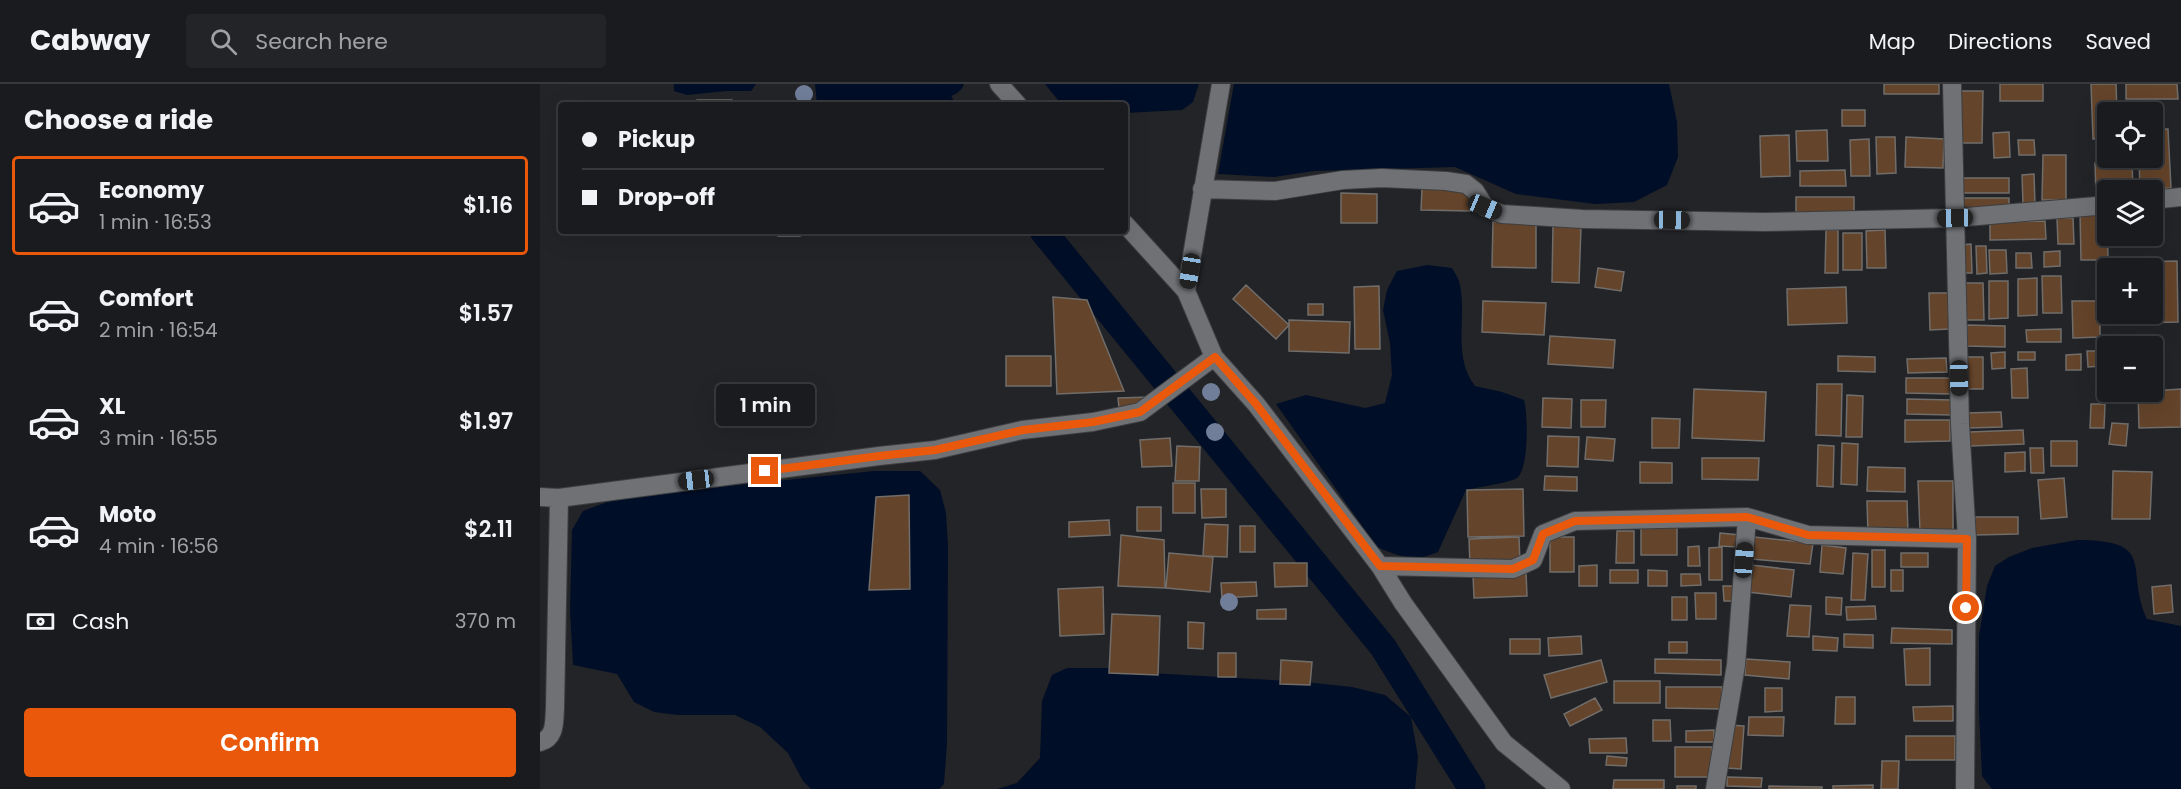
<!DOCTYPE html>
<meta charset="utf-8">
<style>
body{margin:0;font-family:Poppins,sans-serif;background:#232427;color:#f1f3f6;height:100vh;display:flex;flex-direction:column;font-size:22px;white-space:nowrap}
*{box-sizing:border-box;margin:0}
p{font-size:20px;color:#9fa1a4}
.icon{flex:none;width:33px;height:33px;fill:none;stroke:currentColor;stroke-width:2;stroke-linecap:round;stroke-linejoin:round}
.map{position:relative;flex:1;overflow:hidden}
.drawer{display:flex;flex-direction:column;background:#1a1b1e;width:540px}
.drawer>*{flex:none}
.top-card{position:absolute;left:18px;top:18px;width:570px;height:132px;border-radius:6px;box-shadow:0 6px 24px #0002,0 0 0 2px #38393c;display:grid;align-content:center;height:132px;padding:0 24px;background:#1a1b1e}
.tools{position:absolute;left:1557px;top:18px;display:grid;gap:12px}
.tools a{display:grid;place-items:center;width:66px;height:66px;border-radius:6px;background:#1a1b1e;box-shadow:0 6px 24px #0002,0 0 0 2px #38393c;font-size:30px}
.end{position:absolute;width:27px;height:27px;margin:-14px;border:8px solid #ea580c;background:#fff;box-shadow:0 0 0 3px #fff}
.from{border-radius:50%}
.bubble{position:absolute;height:42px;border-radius:6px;background:#1a1b1e;box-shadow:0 6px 24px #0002,0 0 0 2px #38393c;font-size:20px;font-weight:600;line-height:42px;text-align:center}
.car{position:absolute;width:18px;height:36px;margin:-18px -9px;border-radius:8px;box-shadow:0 0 4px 2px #0007;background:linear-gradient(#222 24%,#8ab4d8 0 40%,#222 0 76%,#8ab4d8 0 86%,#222 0)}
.top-card b{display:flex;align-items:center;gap:21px;height:57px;font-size:22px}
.top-card b+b{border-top:2px solid #38393c}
.top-card i{width:15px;height:15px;background:#f1f3f6}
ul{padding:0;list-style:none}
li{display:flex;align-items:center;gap:18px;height:99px;margin:0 12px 9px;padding:0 12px;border:3px solid transparent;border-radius:6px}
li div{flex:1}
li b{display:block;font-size:22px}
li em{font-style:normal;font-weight:600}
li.current{border-color:#ea580c}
li>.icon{width:54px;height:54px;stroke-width:1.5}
h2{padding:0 24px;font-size:27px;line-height:72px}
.pay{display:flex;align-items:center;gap:15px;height:66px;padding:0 24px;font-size:22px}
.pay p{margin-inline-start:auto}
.action{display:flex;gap:12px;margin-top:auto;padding:12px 24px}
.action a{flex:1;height:69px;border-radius:6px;background:#ea580c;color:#fff;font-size:24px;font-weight:600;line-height:69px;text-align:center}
header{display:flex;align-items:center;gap:36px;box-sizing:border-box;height:84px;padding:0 30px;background:#1a1b1e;border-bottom:2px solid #38393c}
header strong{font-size:28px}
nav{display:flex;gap:33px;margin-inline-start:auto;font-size:21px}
.search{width:420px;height:54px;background:#232427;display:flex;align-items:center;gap:15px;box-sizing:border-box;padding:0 21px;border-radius:6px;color:#9fa1a4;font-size:22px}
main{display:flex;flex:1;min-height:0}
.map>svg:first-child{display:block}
.water{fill:#000e27}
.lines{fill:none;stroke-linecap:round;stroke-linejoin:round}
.canal{stroke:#000e27;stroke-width:27}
.building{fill:#64442a;stroke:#716d6a;stroke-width:1.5}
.minor-casing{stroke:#3d3e40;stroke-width:20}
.minor{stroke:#6f7175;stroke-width:18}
.tree{fill:#717e99}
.route{stroke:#ea580c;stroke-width:8}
</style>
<header>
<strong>Cabway</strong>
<div class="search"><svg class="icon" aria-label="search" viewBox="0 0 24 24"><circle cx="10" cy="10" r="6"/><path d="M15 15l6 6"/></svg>Search here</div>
<nav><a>Map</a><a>Directions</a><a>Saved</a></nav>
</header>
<main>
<section class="drawer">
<h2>Choose a ride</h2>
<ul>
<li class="current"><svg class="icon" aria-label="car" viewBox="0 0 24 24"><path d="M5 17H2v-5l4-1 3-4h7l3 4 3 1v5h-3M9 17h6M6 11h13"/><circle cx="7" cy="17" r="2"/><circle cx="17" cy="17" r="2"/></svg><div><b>Economy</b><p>1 min · 16:53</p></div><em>$1.16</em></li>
<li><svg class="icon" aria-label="car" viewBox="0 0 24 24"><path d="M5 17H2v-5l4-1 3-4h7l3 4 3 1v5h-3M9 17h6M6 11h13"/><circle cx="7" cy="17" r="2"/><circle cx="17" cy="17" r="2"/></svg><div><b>Comfort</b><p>2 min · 16:54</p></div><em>$1.57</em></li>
<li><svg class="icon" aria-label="car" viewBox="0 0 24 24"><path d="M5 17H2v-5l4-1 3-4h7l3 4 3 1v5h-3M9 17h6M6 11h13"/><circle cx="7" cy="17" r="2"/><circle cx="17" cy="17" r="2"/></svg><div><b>XL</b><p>3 min · 16:55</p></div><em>$1.97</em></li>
<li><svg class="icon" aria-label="car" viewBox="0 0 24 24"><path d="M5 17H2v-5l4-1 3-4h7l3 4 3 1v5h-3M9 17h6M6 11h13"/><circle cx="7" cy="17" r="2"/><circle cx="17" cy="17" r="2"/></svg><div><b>Moto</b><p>4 min · 16:56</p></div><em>$2.11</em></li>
</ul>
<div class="pay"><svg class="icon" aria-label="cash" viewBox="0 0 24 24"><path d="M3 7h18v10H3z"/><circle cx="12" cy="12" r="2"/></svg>Cash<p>370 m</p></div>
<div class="action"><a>Confirm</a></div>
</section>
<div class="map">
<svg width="1641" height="705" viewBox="0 0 1641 705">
<rect width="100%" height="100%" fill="#232428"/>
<path class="water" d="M134,0h82l-5,7h-25l-39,4 -13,-4z
M275,0h149c-7,29 -121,21 -147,21z
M505,0h154l-6,18 -11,8 -57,3v-8h-55l-12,-5z
M694,0h435l8,38 1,35 -11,28 -33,17 -39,2 -79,-10 -61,-27 -141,4 -40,6 -56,-3z
M887,181l25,3c3,5 7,11 8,17 7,34 -8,70 15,101l27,6 22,8c4,14 5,69 -7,78 -8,5 -39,9 -51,12l-28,62c-23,10 -38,5 -61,-5l-101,-143 30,-9 59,13 20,-5 7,-28 -2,-32 -7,-33 4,-20 10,-19z
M334,387h46l20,19 6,23 2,33 -1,198 -3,40 -5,5h-128l-8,-8 -15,-28 -28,-26 -25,-12h-57l-24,-3 -20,-10 -17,-28 -44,-9 -3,-54 2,-81 11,-19 27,-10 31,-6z
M1537,456c82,0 47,30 70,79l34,7v163h-189l-10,-13 -3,-64v-76l8,-50 8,-20 14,-9 23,-9z
M527,584h43l40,5 155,9 47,5 33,8 26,22 7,40 -3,32h-418l20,-6 23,-25 2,-57 10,-26z"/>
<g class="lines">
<path class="canal" d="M384,0l17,21
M503,147l340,416 89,142"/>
</g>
<path class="building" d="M1344,0h55v10h-55z
M1460,0h43v17h-43z
M1551,0h25l1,28h-9v26l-15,1z
M1586,0h51l1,15h-52z
M1419,7h24l-1,52h-24z
M157,16h35v5h-35z
M1302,26h23v16h-23z
M1612,45h16l3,59 -31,2 -1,-32h13z
M1287,46l1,31h-31l-1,-30z
M1469,48l1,25 -16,1 -1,-25z
M1249,51l1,41 -29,1 -1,-41z
M1336,53h19l1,36 -19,1z
M1366,53l38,2 -1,29 -38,-1z
M1329,55l1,37h-19l-1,-36z
M1478,56h16l1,15h-16z
M1503,71h23v45h-24z
M1592,78l1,28h-25v5h-12l-1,-32z
M1305,86l1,16h-46v-15z
M1494,90l1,30h-12l-1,-29z
M1422,94h47v15h-47z
M882,104h48v23l-49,-1z
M801,109l36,1v29h-36z
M1256,113h58v17h-58z
M1421,114h48v11h-48z
M1567,127l1,49h-27l-1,-48z
M1517,134h16l1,26h-16z
M1505,137l1,18 -56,1v-18z
M953,138h43v46l-44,-1z
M1013,142l28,1 -2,56 -27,-1z
M1286,146h12v43h-13z
M1345,146l1,38h-19l-1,-37z
M237,147h23v5h-22z
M1303,149h19v37h-19z
M1431,160l1,29h-9l-2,-28z
M1436,162h10l1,27 -10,1z
M1449,166h17l1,23 -17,1z
M1520,167v15l-16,1v-15z
M1476,169h15l1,15h-16z
M1637,177l1,61 -43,1v-9h17v-46h-18v-6z
M1058,184l26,4 -3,19 -26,-4z
M1502,192h19l1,37h-19z
M1497,194v37l-19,1v-37z
M1449,197h19v37l-19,1z
M1424,199h19l1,37h-19z
M706,201l43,40 -13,14 -43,-40z
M839,202l1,63h-25l-1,-62z
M1306,203l1,36 -59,2 -1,-36z
M1389,209h19l1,36 -19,1z
M513,213l34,3 37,91 -67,3z
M943,217l63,2 -2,32 -62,-3z
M1532,217h28v36l-27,1z
M768,220h15v11h-15z
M749,236l61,2 -1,31 -60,-2z
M1427,241l38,1v21l-38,-1z
M1521,245v13h-34l-1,-12z
M1010,252l65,4 -2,28 -65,-4z
M1611,258v4h-20v-3z
M1547,267h16v15l-15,1z
M1465,268v16l-13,1 -1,-16z
M1478,268h17v8h-17z
M1541,270v16h-15v-15z
M466,272h45v30h-45z
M1298,272l37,1v15l-37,-1z
M1426,273h17v32h-16z
M1406,274l1,14 -39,1 -1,-14z
M1487,284l1,30h-16l-1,-29z
M1366,294h44v16l-44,-1z
M1277,300h25l-1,52 -25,-1z
M1154,305l72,3 -2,49 -72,-3z
M1641,305v38l-42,1 -1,-36z
M1307,311l16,1 -1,41h-16z
M610,313v10l-31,1 -1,-10z
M1003,314l29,1 -1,29 -29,-1z
M1367,315l45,1v15l-45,-1z
M1041,316h25l-1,27h-24z
M1551,320h14l-1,24h-14z
M1461,328l1,15 -34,1 -1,-15z
M1112,334l28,1 -1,29h-27z
M1365,336h45v21l-45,1z
M1572,339l16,1 -2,22 -17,-2z
M1483,346l1,14 -54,2 -1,-14z
M1008,352l31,1 -1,30 -31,-1z
M1047,353l28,2 -2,22 -28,-2z
M630,354l2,28 -30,1 -2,-27z
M1511,357h26v25h-26z
M1302,359l16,1 -1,41 -16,-1z
M1278,361l16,1 -1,41 -16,-1z
M637,362l23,1 -1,34h-24z
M1490,364h13l1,25h-13z
M1485,368v19l-20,1v-19z
M1162,374h57l-1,22 -56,-1z
M1100,378l32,1v20h-32z
M1328,383l37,1v24l-38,-1z
M1573,387l39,1 -2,47h-38z
M1005,392l32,1v14l-33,-1z
M1524,394l3,39 -26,2 -3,-39z
M1378,397h35v50h-33z
M633,399h22v30h-22z
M661,405h25v28l-24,1z
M983,405l1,47 -56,1 -1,-47z
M369,411l1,94 -41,1 7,-93z
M1327,417h40l1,32 -40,1z
M597,423h24v24h-24z
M1435,433h43v17l-43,1z
M569,436l1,15 -41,2v-15z
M665,440l23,1 -1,32 -24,-1z
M1101,440h36v31h-36z
M700,442h15v26h-15z
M1077,447h17v32h-18z
M1180,449l20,2 -1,12 -20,-1z
M581,451l43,5 1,48 -47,-2z
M979,453l1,26 -50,3 -1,-27z
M1010,453h24v35h-24z
M1214,453l59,6 -3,21 -58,-5z
M1282,461l24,3 -3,26 -23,-2z
M1159,462l1,20h-12v-19z
M1182,463v33h-13v-32z
M1332,466h13v37h-13z
M629,469l44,4 -3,35 -44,-4z
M1313,469l15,1 -3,46h-14z
M1361,469h27v14h-27z
M734,479h33v23l-32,1z
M1057,481v21h-18v-20z
M1211,481l43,5 -3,27 -43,-5z
M1070,486h28v13h-28z
M1108,486l19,1v15h-19z
M1351,486h12v21h-12z
M986,488l1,24 -53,2 -1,-23z
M1141,490h19l1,11 -20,1z
M716,498l1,14 -35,2 -1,-15z
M1631,501l2,27 -19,2 -2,-27z
M1183,502h13l1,15h-13z
M563,503l1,47 -44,2 -2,-47z
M1155,509h21v26h-20z
M1132,513h15v23h-15z
M1286,513l16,1 -1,17 -15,-1z
M1250,521l21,1 -2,31 -22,-1z
M1335,522l1,13 -29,1 -1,-13z
M746,525v10h-29v-9z
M572,530l48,2 -2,59 -49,-2z
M648,538l16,1 -1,26 -15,-1z
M1352,544l60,2v14l-61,-1z
M1304,550l29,1v13l-29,-1z
M1041,552l1,18 -33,2 -1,-18z
M1273,552l25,2 -1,13 -24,-1z
M970,555h30v15h-30z
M1129,558h18v11h-18z
M1390,564v37h-24l-2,-36z
M678,569h18v24h-18z
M1115,575l66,1v15l-66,-2z
M1206,575l44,3 -1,17 -44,-4z
M741,576l31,2 -2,23 -30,-1z
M1061,576l6,22 -56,16 -7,-23z
M1074,597h46v22h-46z
M1126,603h56v22l-56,-1z
M1225,604h17v23l-17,1z
M1296,613h19v27h-20z
M1055,614l7,12 -32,16 -6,-12z
M1413,622v15h-39l-1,-14z
M1209,633h35l-1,19 -35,-1z
M1113,636h17l1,21h-18z
M1189,641l15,1 -3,43 -15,-1z
M1174,646v12h-28v-11z
M1366,652h49v24h-49z
M1086,654l1,15h-37l-1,-14z
M1135,663h37v30h-37z
M1067,672l20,2 -1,8 -20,-1z
M1342,677h17l-1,28h-17z
M1187,693l35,1 -1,9 -34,-1z
M1074,696h50v9h-51z
M1333,701v4h-40v-3z
M1137,702h19v3h-19z
M1229,702l53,1v2h-53z"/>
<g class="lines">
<defs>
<path id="minor" d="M459,0l19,21
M1412,0l8,340 7,115 -2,250
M662,105l73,2 68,-11 39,-2 64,3 20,3 9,7 10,16 17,7 80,5 182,3 191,-4 153,-13
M1612,116l29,-3
M585,140l61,67 28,66 42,47 124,162 23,37 101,140 57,46
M646,207l35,-207
M0,413l19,1 320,-42 56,-6 87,-20 71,-8 47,-10 74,-55
M840,482l133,3 20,-9 10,-26 32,-13 172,-4 61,18 159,4
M0,658c16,-4 14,-21 15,-34l4,-210
M1175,705l21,-124 11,-148"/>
</defs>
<use href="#minor" class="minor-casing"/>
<use href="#minor" class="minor"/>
</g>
<g class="tree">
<circle cx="264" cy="10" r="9"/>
<circle cx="671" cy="308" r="9"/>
<circle cx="675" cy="348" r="9"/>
<circle cx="689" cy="518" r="9"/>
</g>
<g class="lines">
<path class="route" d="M225,387l114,-15 56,-6 88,-20 70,-8 47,-10 75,-55 41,47 124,162 133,3 20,-9 10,-26 32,-13 172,-4 61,18 159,4 -1,69"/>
</g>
</svg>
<div class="tools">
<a><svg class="icon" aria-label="locate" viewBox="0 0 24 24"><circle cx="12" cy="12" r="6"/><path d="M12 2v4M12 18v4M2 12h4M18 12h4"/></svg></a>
<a><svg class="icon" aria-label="layers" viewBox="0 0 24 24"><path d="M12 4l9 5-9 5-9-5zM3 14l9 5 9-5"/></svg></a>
<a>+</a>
<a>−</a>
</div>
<i class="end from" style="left:1426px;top:524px"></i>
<i class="end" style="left:225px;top:387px"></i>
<div class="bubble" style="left:176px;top:300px;width:99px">1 min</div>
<i class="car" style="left:945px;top:123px;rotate:113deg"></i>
<i class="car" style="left:1415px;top:134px;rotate:269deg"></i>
<i class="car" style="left:1132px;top:136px;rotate:91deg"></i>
<i class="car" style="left:650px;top:187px;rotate:189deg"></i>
<i class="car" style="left:1419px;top:294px;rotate:179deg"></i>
<i class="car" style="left:156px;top:396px;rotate:263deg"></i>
<i class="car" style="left:1204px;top:476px;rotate:4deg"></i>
<div class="top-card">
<b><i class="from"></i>Pickup</b>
<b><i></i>Drop-off</b>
</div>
</div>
</main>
